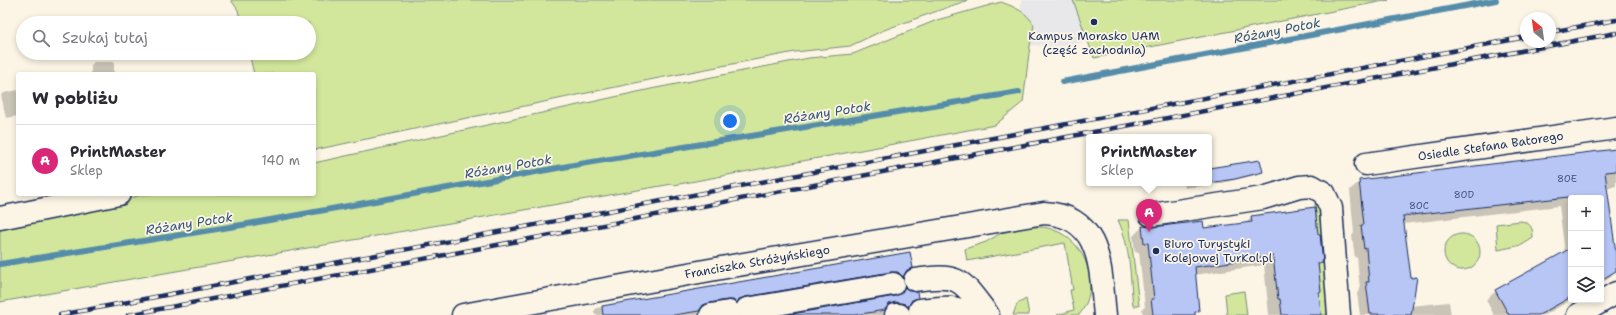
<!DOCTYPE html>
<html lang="pl">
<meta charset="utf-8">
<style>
:root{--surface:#fff;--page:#f7f7f7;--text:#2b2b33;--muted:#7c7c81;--line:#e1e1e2;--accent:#db2777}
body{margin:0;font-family:"Shantell Sans",sans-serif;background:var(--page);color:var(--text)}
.controls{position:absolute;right:12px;bottom:12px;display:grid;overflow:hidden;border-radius:4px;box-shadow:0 2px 6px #0003}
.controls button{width:36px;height:36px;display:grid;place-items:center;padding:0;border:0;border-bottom:1px solid var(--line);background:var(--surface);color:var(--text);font:20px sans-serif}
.compass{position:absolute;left:1520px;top:12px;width:36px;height:36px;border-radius:50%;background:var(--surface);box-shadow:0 2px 6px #0003;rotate:331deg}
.you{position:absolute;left:730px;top:121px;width:14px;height:14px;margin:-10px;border:3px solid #fff;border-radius:50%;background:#1a73e8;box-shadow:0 0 0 6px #1a73e833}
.badge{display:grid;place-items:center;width:26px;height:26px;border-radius:50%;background:var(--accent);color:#fff;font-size:13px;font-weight:700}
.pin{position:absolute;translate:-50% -33px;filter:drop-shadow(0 1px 2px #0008)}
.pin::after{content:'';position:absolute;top:21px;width:14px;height:12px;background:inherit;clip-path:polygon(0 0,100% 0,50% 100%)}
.popup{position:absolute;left:1086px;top:134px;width:126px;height:52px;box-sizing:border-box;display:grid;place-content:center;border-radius:4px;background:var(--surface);filter:drop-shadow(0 1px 3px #0005);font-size:13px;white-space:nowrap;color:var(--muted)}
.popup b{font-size:15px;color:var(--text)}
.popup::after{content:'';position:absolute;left:50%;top:100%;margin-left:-8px;border:8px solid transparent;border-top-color:var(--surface)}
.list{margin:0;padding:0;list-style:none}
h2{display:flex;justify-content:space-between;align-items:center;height:52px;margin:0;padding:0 16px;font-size:17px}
h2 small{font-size:13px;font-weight:400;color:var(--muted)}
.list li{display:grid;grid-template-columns:26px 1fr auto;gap:12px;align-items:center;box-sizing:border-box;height:72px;padding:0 16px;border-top:1px solid var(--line)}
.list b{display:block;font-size:15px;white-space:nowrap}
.list p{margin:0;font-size:13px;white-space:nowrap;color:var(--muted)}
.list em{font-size:13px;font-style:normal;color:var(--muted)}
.icon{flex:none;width:22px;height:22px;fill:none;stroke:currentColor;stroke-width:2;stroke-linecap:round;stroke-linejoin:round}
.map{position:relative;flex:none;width:1616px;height:315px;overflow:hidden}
.search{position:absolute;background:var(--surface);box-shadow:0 2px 6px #0003;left:16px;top:16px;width:300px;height:44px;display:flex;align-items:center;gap:10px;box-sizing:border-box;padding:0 14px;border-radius:22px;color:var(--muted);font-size:15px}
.panel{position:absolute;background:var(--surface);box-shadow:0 2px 6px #0003;left:16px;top:72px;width:300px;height:124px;border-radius:4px}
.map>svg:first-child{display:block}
</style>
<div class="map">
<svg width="1616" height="315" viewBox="0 0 1616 315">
<rect width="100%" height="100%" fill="#fcf5e5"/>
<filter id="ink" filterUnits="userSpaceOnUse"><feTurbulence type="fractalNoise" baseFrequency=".025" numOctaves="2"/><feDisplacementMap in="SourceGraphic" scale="8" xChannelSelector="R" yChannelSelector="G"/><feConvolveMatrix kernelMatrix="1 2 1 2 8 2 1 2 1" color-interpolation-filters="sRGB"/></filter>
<g filter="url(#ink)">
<path fill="#e8e7ea" d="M1021,0h240l-194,46 -46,-1z"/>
<path fill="#d3e79c" stroke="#778b7d" d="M231,0h737l-84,30 -34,16 -55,6 -141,27 -340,71v-76h-60l-5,-21h60v-30h-68l-3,-13z
M1073,0h316l-295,58z
M1001,2c14,5 26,10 33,23 -6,25 -7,51 -11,77l-28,23 -321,60 -2,-1 -672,118v-78l148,-30h166v-31l337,-74 158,-31 44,-4 84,-34z
M1315,203l3,3 1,3 7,70 1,36h-6l-5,-51 7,-1 -3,-29 -8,1 -1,-9h6z
M1118,220h11l10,86h-6c-3,-28 -2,-59 -15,-86z
M1521,221c10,2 12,7 12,17l-11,7 -24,5 -2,-26z
M1026,227c9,0 19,-1 28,3 33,12 48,57 25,85h-22l17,-5 -4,-20h3l-8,-47 -98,18 -2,-12 21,-7 15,-9z
M1444 252a18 18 0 1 1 36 0a18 18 0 1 1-36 0Z
M1244,291l3,24h-20l-2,-21z
M1026,299l3,16h-16l4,-11z"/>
<path fill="#0003" d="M94,62h20v12h-23v-9z
M18,90v26l-12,2 -5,-23 3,-2z
M1616,150v36l-10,2 10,82 -8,9 -7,4v-85h-30v102l-26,15h-51l-8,-15 10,-9 69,-38 -6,-47 -156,18 8,82 38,-4 2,13h-91l-3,-22 3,-3 -3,-33 -2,1 -3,-22 2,-3 -4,-43 10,-9z
M1209,169l53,3 -3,2 -41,10 -33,4 -1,-5h25z
M1252,217l70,46 -5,4 3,48h-51l-5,-50 -70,10 4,36 -4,4h-51l-1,-6 3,-2 -6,-55h-4l-2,-16 9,-9 61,2 42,-5z
M909,253l2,15 -6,4 -5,7 -12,-5 -147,25 -8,6 -9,-3 -19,3 -5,2 -2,8h-103l-1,-4 3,-3z
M917,297l-7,5 -5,7 -9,-4 -10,1 -2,3 -1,6h-91z"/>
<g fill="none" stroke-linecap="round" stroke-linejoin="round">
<path stroke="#558ca9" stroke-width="6" d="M1062,82l434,-82
M0,264l248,-40 326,-59 445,-73"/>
</g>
<path fill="#b8c6f6" stroke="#1b2f5e" d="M1616,149v22l-11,1 11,82v17l-15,9v-82h-30v22l-3,-23 -165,19 8,62 6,-1 -6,38 -41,-1 -4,-32h3l-3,-34 -2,1 -3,-24h3l-5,-45z
M1260,160l3,12 -28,7 -26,4v-15z
M1315,207l3,27h2l3,29h-5l3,29h-2l2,23h-39l-2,-16h-2l-5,-43 -78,11 4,44 -4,1v3h-42l-2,-16h3l-6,-56h-4l-2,-17 11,1 50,-6 1,7 48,-6 -1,-6z
M1571,248v49l-32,18h-30l-14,-25z
M910,252l3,16 -6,2 -4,7 -5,-5h-7l-146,25 -6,2 -2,4 -4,-3h-6l-18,3 -6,2 -4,6 -25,4h-71l-1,-9z
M905,287l5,4 7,1 1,6 -6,2 -4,7 -3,-3 -9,-2 -7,2 -4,6 -30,5h-69l109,-19 6,-3z"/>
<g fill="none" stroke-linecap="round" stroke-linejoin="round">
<defs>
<g id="minor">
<path id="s1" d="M1366,164l250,-36"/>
<path d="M1151,215l112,-17 36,-11 13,-1 12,7 7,15 8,107"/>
<path d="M0,218l119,-24"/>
<path d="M915,280c46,-7 46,0 73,35"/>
<path d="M747,309l146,-25"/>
<path d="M920,310c18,-2 35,-6 51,5"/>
<path id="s2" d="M463,315l269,-49 312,-53c59,3 56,57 61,102"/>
<path d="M711,315l18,-3"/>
<path d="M896,315h3"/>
<path d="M1578,315l38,-22"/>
</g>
</defs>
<use href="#minor" stroke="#1b2f5e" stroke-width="25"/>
<use href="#minor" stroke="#fcf5e5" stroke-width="22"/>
<defs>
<path id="rail" d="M1550,32l66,-12
M60,315l1466,-278
M128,315l1488,-282"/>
</defs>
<use href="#rail" stroke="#1b2f5e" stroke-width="4.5"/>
<use href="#rail" stroke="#fcf5e5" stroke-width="3" stroke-dasharray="9" stroke-linecap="butt"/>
</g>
</g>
<g fill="#1b2f5e" stroke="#fcf5e5" stroke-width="1.5">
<circle cx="1094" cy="22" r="4"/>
<circle cx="1156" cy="251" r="4"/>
</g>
<g text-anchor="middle" stroke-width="3.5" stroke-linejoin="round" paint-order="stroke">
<g font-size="10" fill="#425584">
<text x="1567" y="182">80E</text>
<text x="1464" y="198">80D</text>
<text x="1419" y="209">80C</text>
</g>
<g font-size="12" fill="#1b2f5e" stroke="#fcf5e5">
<text x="1094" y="40">Kampus Morasko UAM<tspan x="1094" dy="14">(część zachodnia)</tspan></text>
<text x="1164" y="248" text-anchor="start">Biuro Turystyki<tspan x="1164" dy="14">Kolejowej TurKol.pl</tspan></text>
</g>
<g font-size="12" fill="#1b2f5e" stroke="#fcf5e5">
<text dy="4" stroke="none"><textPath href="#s1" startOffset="126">Osiedle Stefana Batorego</textPath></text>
<text dy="4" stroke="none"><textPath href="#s2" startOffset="299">Franciszka Stróżyńskiego</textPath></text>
</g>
<g font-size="13" font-style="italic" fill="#33567d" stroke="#fcf5e5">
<text transform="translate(1277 30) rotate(-11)" y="5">Różany Potok</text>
<text transform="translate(827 112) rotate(-9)" y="5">Różany Potok</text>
<text transform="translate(508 166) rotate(-10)" y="5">Różany Potok</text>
<text transform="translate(189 223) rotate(-9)" y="5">Różany Potok</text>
</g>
</g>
</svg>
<div class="controls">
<button>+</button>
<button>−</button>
<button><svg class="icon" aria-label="layers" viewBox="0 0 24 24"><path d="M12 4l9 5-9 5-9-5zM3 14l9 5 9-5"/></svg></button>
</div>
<svg class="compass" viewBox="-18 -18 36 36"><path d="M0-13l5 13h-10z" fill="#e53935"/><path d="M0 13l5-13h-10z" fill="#7c7c81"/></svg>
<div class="you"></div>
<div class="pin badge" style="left:1149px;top:232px">A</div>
<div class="popup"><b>PrintMaster</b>Sklep</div>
<div class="search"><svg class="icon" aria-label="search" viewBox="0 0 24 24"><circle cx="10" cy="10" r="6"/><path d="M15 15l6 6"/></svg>Szukaj tutaj</div>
<section class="panel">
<h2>W pobliżu<small></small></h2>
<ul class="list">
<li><span class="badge">A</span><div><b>PrintMaster</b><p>Sklep</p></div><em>140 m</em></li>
</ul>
</section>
</div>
